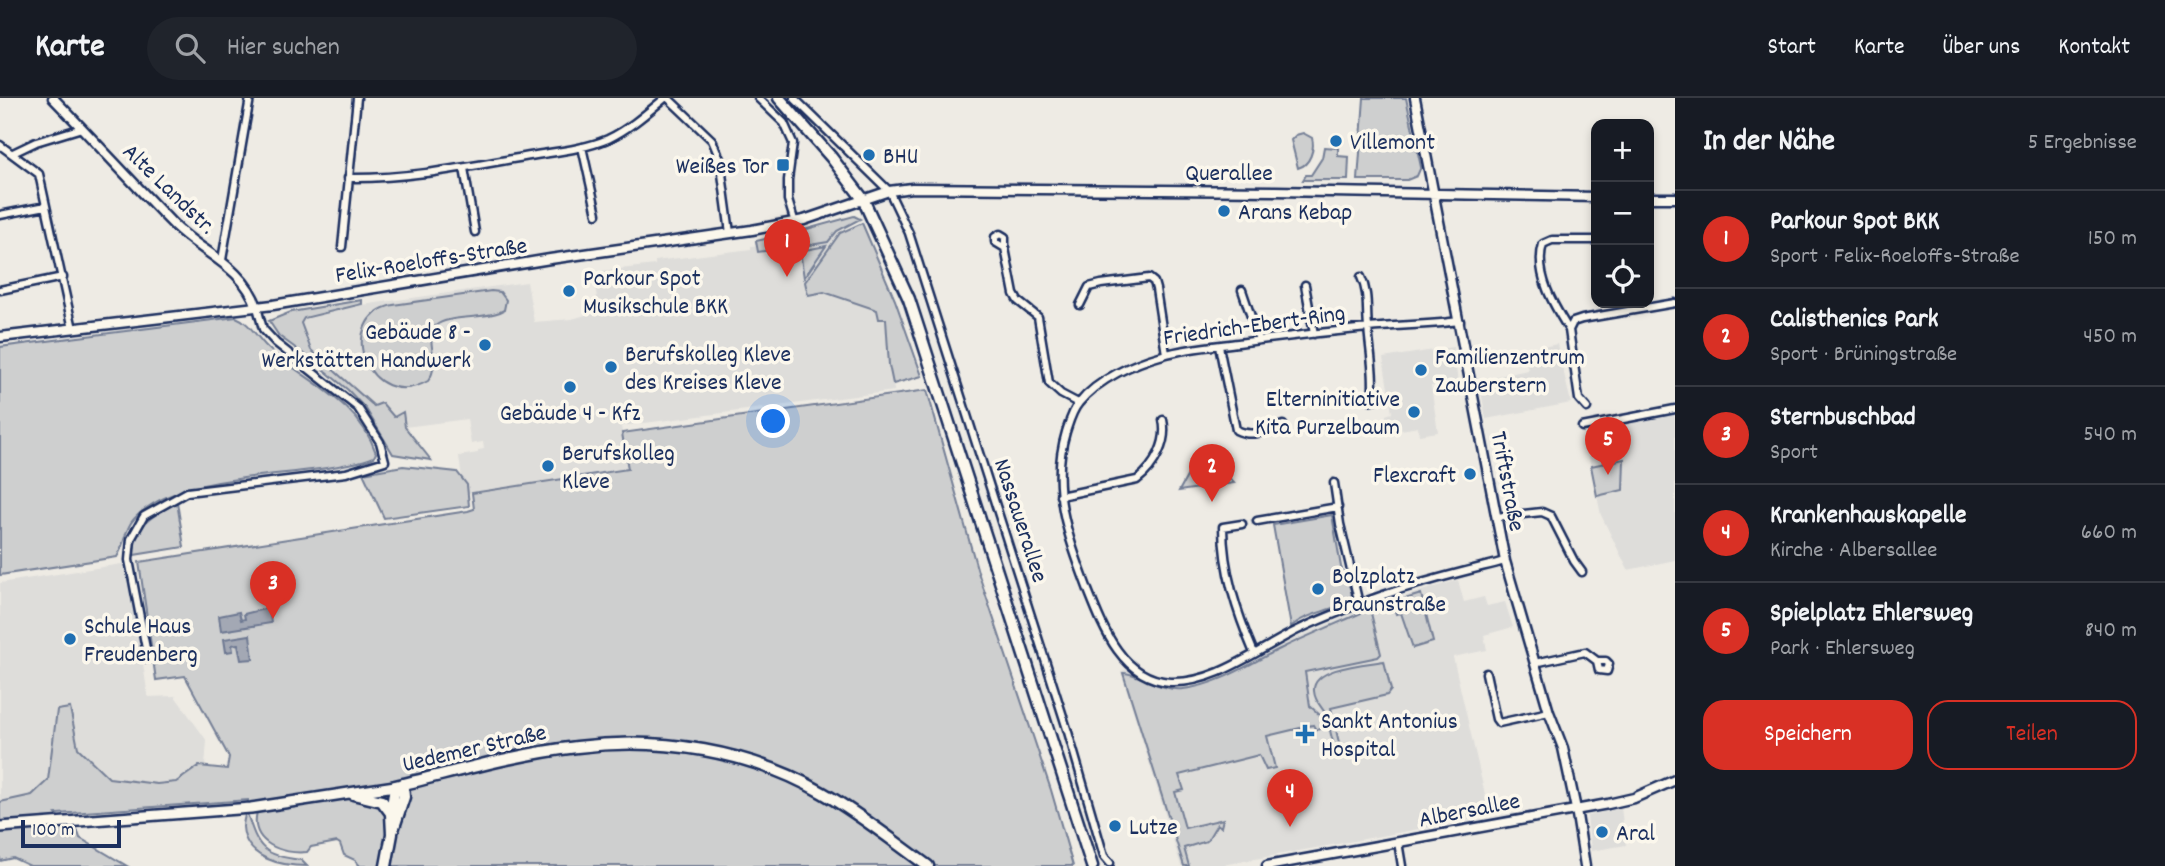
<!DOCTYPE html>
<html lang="de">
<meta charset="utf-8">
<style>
:root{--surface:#171b24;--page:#20242c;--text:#f1f3f6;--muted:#9ea1a6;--line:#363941;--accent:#d93025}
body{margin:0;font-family:Dekko,sans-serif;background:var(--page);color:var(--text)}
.controls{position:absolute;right:21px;top:21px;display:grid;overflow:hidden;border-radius:14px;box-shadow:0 4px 10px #0003}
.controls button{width:63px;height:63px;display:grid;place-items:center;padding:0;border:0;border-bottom:2px solid var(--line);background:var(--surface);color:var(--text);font:35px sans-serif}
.scale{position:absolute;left:21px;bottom:18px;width:100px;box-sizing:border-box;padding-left:7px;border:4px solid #1b2f5e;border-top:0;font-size:19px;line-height:24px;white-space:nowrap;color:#1b2f5e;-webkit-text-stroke:5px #fbf7ec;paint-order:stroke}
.you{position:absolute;left:774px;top:324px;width:24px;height:24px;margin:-18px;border:5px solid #fff;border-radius:50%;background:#1a73e8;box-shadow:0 0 0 10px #1a73e833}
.badge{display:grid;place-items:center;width:46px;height:46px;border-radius:50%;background:var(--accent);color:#fff;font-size:23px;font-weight:700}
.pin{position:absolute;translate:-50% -58px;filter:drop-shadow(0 2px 4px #0008)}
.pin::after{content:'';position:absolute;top:37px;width:24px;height:21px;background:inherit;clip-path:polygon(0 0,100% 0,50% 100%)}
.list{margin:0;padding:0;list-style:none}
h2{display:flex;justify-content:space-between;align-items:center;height:91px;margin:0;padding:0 28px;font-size:30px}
h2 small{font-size:23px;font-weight:400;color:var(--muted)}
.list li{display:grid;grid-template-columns:46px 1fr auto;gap:21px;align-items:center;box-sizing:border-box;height:98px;padding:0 28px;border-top:2px solid var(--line)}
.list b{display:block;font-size:26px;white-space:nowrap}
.list p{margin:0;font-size:23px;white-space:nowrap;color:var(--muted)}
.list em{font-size:23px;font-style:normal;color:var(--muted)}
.actions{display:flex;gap:14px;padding:21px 28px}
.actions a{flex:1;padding:16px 0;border:2px solid var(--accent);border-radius:21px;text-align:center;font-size:24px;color:var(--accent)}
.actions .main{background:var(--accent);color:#fff}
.icon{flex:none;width:38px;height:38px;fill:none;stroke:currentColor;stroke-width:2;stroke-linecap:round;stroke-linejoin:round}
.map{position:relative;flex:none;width:1675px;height:768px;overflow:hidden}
header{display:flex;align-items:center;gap:42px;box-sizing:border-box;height:98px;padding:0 35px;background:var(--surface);border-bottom:2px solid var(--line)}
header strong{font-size:33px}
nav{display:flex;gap:38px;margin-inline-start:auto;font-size:24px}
.search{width:490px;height:63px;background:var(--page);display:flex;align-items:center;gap:18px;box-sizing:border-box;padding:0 24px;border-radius:38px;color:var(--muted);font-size:26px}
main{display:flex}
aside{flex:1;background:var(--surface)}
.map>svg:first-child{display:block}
</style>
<header>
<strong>Karte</strong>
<div class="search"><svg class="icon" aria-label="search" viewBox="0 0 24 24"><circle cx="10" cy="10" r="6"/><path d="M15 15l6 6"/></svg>Hier suchen</div>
<nav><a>Start</a><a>Karte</a><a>Über uns</a><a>Kontakt</a></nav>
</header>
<main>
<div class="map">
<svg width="1675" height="768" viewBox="0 0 1675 768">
<rect width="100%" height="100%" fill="#eeebe4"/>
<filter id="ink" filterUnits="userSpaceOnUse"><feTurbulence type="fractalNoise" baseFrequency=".0143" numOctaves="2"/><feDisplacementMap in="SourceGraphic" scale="14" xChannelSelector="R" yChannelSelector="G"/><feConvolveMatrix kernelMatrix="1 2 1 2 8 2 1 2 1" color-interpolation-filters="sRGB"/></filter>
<g filter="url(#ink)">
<path fill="#deddda" d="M860,131l26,90 8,72 -273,35 7,43 -164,25 -5,-38 19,-3v-3l6,-1 -1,-7 -12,2 -4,-25 -62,8 -12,-9 -10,-15 -9,4 -63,-57 -11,-27 4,-5 58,-13 165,-23 7,40 38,-3 27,-8 -6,-39 62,-7v-4l96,-12v-3z
M1557,246l14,59 -85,16 -7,-39 49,-10 -4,-19z
M1453,249l5,35 -27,4 7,46 -19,3 -1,-8 -17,3 -14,-5 -1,-10 6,-2 -9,-55z
M1675,315v147l-47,10 -27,-55 -16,-77 7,-12z
M128,465l20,134 27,-1 32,45 -2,25h-6l-23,16 -19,2 -48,-6 -31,-30 -8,-40 -13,2 -9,70 -16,15 -32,7v-219z
M1458,482l6,22 20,-5 3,9 18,-4 8,25 -29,8 3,15 -34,7 37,159 -273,50h-36l-60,-195 7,-2 6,5 29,12 32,-1 34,-12 64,-34 75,-32z
M1621,710l5,37 -35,6 -4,-35z"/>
<path fill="#cecfcf" stroke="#747f96" stroke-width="2" d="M1364,0h42l15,69 -4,9 -10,4h-49z
M1303,35l9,5c3,11 -2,27 -14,30l-7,-28 5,-5z
M1324,49l14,1v8l11,1 -1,23h-45l3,-5h5l11,-17z
M854,118l6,3 -23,12 -9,11 -30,5 -2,-15z
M862,125l33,77 27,76 -29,8 -4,-19 -3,-46h-7l-2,-9 -53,-18 -16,3 -3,-13 35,-49z
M792,135l2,14 -36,5 -2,-11z
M826,148l-22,32 -4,-27z
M491,193l9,1 6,8 -2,10 -4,2c-18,7 -46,3 -62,12 -17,10 5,38 -10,57 -60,34 -95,-63 -35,-76z
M362,202v4l-58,14 -3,5 10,27 63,56 8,-3 12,14 9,-5 2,15 26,33 -38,-6 -27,-45 -18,-19 -36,-30 -33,-24 -10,-15 22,-9z
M236,219c14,5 22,23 34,33 38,32 89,52 106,103l-2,4c-10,5 -21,6 -31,8 -59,13 -168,8 -209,54 -10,10 -9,26 -17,38l-117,18v-228z
M927,292l51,182 73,218 22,76h-713l-5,-6 -11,-5 -4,-11 -3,-2 -26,5 -4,5c-24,3 -58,-9 -50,-40l-10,1c11,36 16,42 54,47l6,6c-25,0 -62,-7 -64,-39 0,-9 5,-19 5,-27l-192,14 4,5 -60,4v-21l32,-7 16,-15 9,-70 13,-2 8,40 31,30 48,6 19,-2 23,-16 28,3 2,-12 -44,-81 -29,4 -17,-118 329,-51 6,-2 -2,-16 156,-24 -6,-36z
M1212,361l22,24 -55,8 16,-29z
M1624,361l-1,31 -26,6 -6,-30z
M403,368l54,6 10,13 2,21 -85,12 -21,-45z
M177,404l7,45 -50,8c0,-31 19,-40 43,-53z
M1332,417l9,52 11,25 -1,5c-12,14 -45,15 -60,30l-18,-102z
M1421,496l12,48 -20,6 -12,-35 -5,1 -4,-11z
M1370,511l11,45 -3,3 -73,15 5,34 11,10 3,12 -8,2 -3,-5 -46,11 8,32 -9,2 -7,-15 -80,20 5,15 -9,2 10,36 38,-9 -2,8 -4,-3 -10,17 -23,7 5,18h-5l-61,-193c12,-2 38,19 60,16 36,-4 67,-26 99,-41 29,-14 59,-26 88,-39z
M1384,563l7,29 -4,5 -56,13 9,39h-5c-5,-10 -5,-22 -9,-32 -4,-9 -11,-12 -12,-24 -2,-24 53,-27 70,-30z
M76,728l4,12 47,28h-97l-17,-8 -13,3v-30z"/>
<path fill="#a3a8b4" stroke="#6d7892" stroke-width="2" d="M264,511h5l2,14 -50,8 -2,-15 20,-4 2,8 4,-1 -1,-5z
M250,537l3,24 -12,1 -3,-16 -6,1 1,6 -7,1 -2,-13z"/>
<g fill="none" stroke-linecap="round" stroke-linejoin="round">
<path stroke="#c4c5c9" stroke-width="6" stroke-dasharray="6 3" stroke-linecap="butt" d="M1242,426l15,-3"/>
<defs>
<path id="minor" d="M668,0l44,42 8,19 10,74
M758,0l26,25 9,20 -5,37v20l7,23
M794,0l95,93 20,42 159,499 36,124 6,7
M0,47l39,29 34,155
M582,49l15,67
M13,55l23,-11 46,-14
M464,70l11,64
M348,80c59,1 118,-11 176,-21 28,-5 58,-7 84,-18 21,-10 39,-26 57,-41
M0,117l46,-9
M1000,136l5,3v11l-10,-6v-5z
M1596,142h-44l-9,4c-9,30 11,62 26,86l4,-8 9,-3 93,-16
M342,149l15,-149
M1005,150l9,46 4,7 20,16 11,66 12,11 17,9
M222,162l28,-162
M1361,179c8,17 5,32 7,50 2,26 7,48 4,74
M1305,187l9,49
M0,192l63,-13
M1242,192l17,50
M1080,207l9,-18 12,-3 48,-6 5,4 2,7 10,65
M1460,223c-31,4 -62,4 -92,7 -44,4 -87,9 -130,15 -24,3 -51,5 -75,12 -29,8 -65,24 -84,48 -7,8 -10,20 -13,29 -17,56 3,107 22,158 15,38 34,89 82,92 43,2 83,-29 120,-48 20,-11 43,-19 64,-28 49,-20 101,-32 151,-45
M1569,232l10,69 8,9
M1219,248l17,84c16,8 31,1 47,-5
M1582,329l93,-18
M1334,385l6,41 19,80
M1060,398l77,-16c18,-14 31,-38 26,-60
M1496,419l46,-5 9,4 23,45 8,11
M1257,423l81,-14
M1242,426l-19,3c0,44 14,86 31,126
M148,561l-19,-99 2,-21 13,-23 43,-24 159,-19 39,-12 -5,-19 -22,-34 -82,-65 -13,-14 -6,-22
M1535,565l50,-11 12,9 2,9 8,1 2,-7 -3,-3h-9
M1486,575l10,46 3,4 50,-11
M1398,744l4,24"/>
<path id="tertiary" d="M53,0c40,41 78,83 118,124 29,31 71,42 86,85
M1415,0l90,463 44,151 14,36 13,61 9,57
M1649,100h26
M0,239l273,-32 277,-46 202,-29 52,-10 85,-29 23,-3 364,3 320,6
M1267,768l341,-62 26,-6 41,-18"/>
<path id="secondary" d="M0,729l251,-19 144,-22"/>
<path id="primary" d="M779,0l52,59 32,42 46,100 183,567
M353,696l29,7 9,12
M393,732l11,-33 -1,-13
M386,768l6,-32 -1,-20 4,-28c60,-14 121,-32 182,-39 83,-11 174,4 246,46 37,21 70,48 105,73"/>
</defs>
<use href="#minor" stroke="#1b2f5e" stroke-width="11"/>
<use href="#tertiary" stroke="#1b2f5e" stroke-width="13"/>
<use href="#secondary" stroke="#1b2f5e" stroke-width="14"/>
<use href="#primary" stroke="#1b2f5e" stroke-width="15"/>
<use href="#minor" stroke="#fbf7ec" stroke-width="6"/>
<use href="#tertiary" stroke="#fbf7ec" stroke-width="8"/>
<use href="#secondary" stroke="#fbf7ec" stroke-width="9"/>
<use href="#primary" stroke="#fbf7ec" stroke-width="10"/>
</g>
</g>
<g fill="#1f6fb2" stroke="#fbf7ec" stroke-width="2.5">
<circle cx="1336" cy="43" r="7"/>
<circle cx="869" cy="57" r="7"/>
<rect x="776" y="60" width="14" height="14" rx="3.5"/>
<circle cx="1224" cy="113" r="7"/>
<circle cx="569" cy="193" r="7"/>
<circle cx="485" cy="247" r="7"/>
<circle cx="611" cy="269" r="7"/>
<circle cx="1421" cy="272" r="7"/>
<circle cx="570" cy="289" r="7"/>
<circle cx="1414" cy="314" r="7"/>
<circle cx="548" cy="368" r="7"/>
<circle cx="1470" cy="376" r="7"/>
<circle cx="1318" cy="491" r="7"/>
<circle cx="70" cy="541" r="7"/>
<path d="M1301.5 625.5h7v7h7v7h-7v7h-7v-7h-7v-7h7z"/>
<circle cx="1115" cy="728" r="7"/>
<circle cx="1602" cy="734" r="7"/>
</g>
<g text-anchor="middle" stroke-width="7" stroke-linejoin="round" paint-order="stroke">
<g font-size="24" fill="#1b2f5e" stroke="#fbf7ec" text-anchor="start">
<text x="1350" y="51">Villemont</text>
<text x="883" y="65">BHU</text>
<text x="769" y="75" text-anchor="end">Weißes Tor</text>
<text x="1238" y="121">Arans Kebap</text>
<text x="583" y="187">Parkour Spot<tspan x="583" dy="28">Musikschule BKK</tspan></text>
<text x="471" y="241" text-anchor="end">Gebäude 8 -<tspan x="471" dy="28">Werkstätten Handwerk</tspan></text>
<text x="625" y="263">Berufskolleg Kleve<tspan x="625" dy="28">des Kreises Kleve</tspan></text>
<text x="1435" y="266">Familienzentrum<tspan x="1435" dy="28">Zauberstern</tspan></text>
<text x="1400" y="308" text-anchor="end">Elterninitiative<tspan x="1400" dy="28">Kita Purzelbaum</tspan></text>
<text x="570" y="322" text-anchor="middle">Gebäude 4 - Kfz</text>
<text x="562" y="362">Berufskolleg<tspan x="562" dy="28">Kleve</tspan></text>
<text x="1456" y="384" text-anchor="end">Flexcraft</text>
<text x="1332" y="485">Bolzplatz<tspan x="1332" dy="28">Braunstraße</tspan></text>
<text x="84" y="535">Schule Haus<tspan x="84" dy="28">Freudenberg</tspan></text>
<text x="1321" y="630">Sankt Antonius<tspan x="1321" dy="28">Hospital</tspan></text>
<text x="1129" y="736">Lutze</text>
<text x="1616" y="742">Aral</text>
</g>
<g font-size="24" fill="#1b2f5e" stroke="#fbf7ec">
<text x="1229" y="82">Querallee</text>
<text transform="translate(170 90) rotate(44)" y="8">Alte Landstr.</text>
<text transform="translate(431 161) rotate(-9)" y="8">Felix-Roeloffs-Straße</text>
<text transform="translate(1254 226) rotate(-8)" y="8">Friedrich-Ebert-Ring</text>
<text transform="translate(1509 383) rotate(79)" y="8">Triftstraße</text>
<text transform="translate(1022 422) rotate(72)" y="8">Nassauerallee</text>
<text transform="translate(474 649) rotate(-13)" y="8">Uedemer Straße</text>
<text transform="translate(1469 711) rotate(-11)" y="8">Albersallee</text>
</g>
</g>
</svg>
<div class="controls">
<button>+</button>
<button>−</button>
<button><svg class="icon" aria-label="locate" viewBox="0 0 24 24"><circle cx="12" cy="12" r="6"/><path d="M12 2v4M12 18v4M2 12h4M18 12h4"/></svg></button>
</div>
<div class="scale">100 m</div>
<div class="you"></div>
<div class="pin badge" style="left:787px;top:179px">1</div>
<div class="pin badge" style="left:1212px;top:404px">2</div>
<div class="pin badge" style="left:273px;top:521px">3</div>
<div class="pin badge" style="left:1290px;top:729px">4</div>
<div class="pin badge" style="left:1608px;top:377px">5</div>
</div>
<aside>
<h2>In der Nähe<small>5 Ergebnisse</small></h2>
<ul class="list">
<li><span class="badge">1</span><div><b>Parkour Spot BKK</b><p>Sport · Felix-Roeloffs-Straße</p></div><em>150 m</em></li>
<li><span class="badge">2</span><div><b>Calisthenics Park</b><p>Sport · Brüningstraße</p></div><em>450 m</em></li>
<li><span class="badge">3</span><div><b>Sternbuschbad</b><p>Sport</p></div><em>540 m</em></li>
<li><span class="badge">4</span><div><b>Krankenhauskapelle</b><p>Kirche · Albersallee</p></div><em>660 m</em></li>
<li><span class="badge">5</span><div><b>Spielplatz Ehlersweg</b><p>Park · Ehlersweg</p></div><em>840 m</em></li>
</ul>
<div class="actions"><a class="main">Speichern</a><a>Teilen</a></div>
</aside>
</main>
